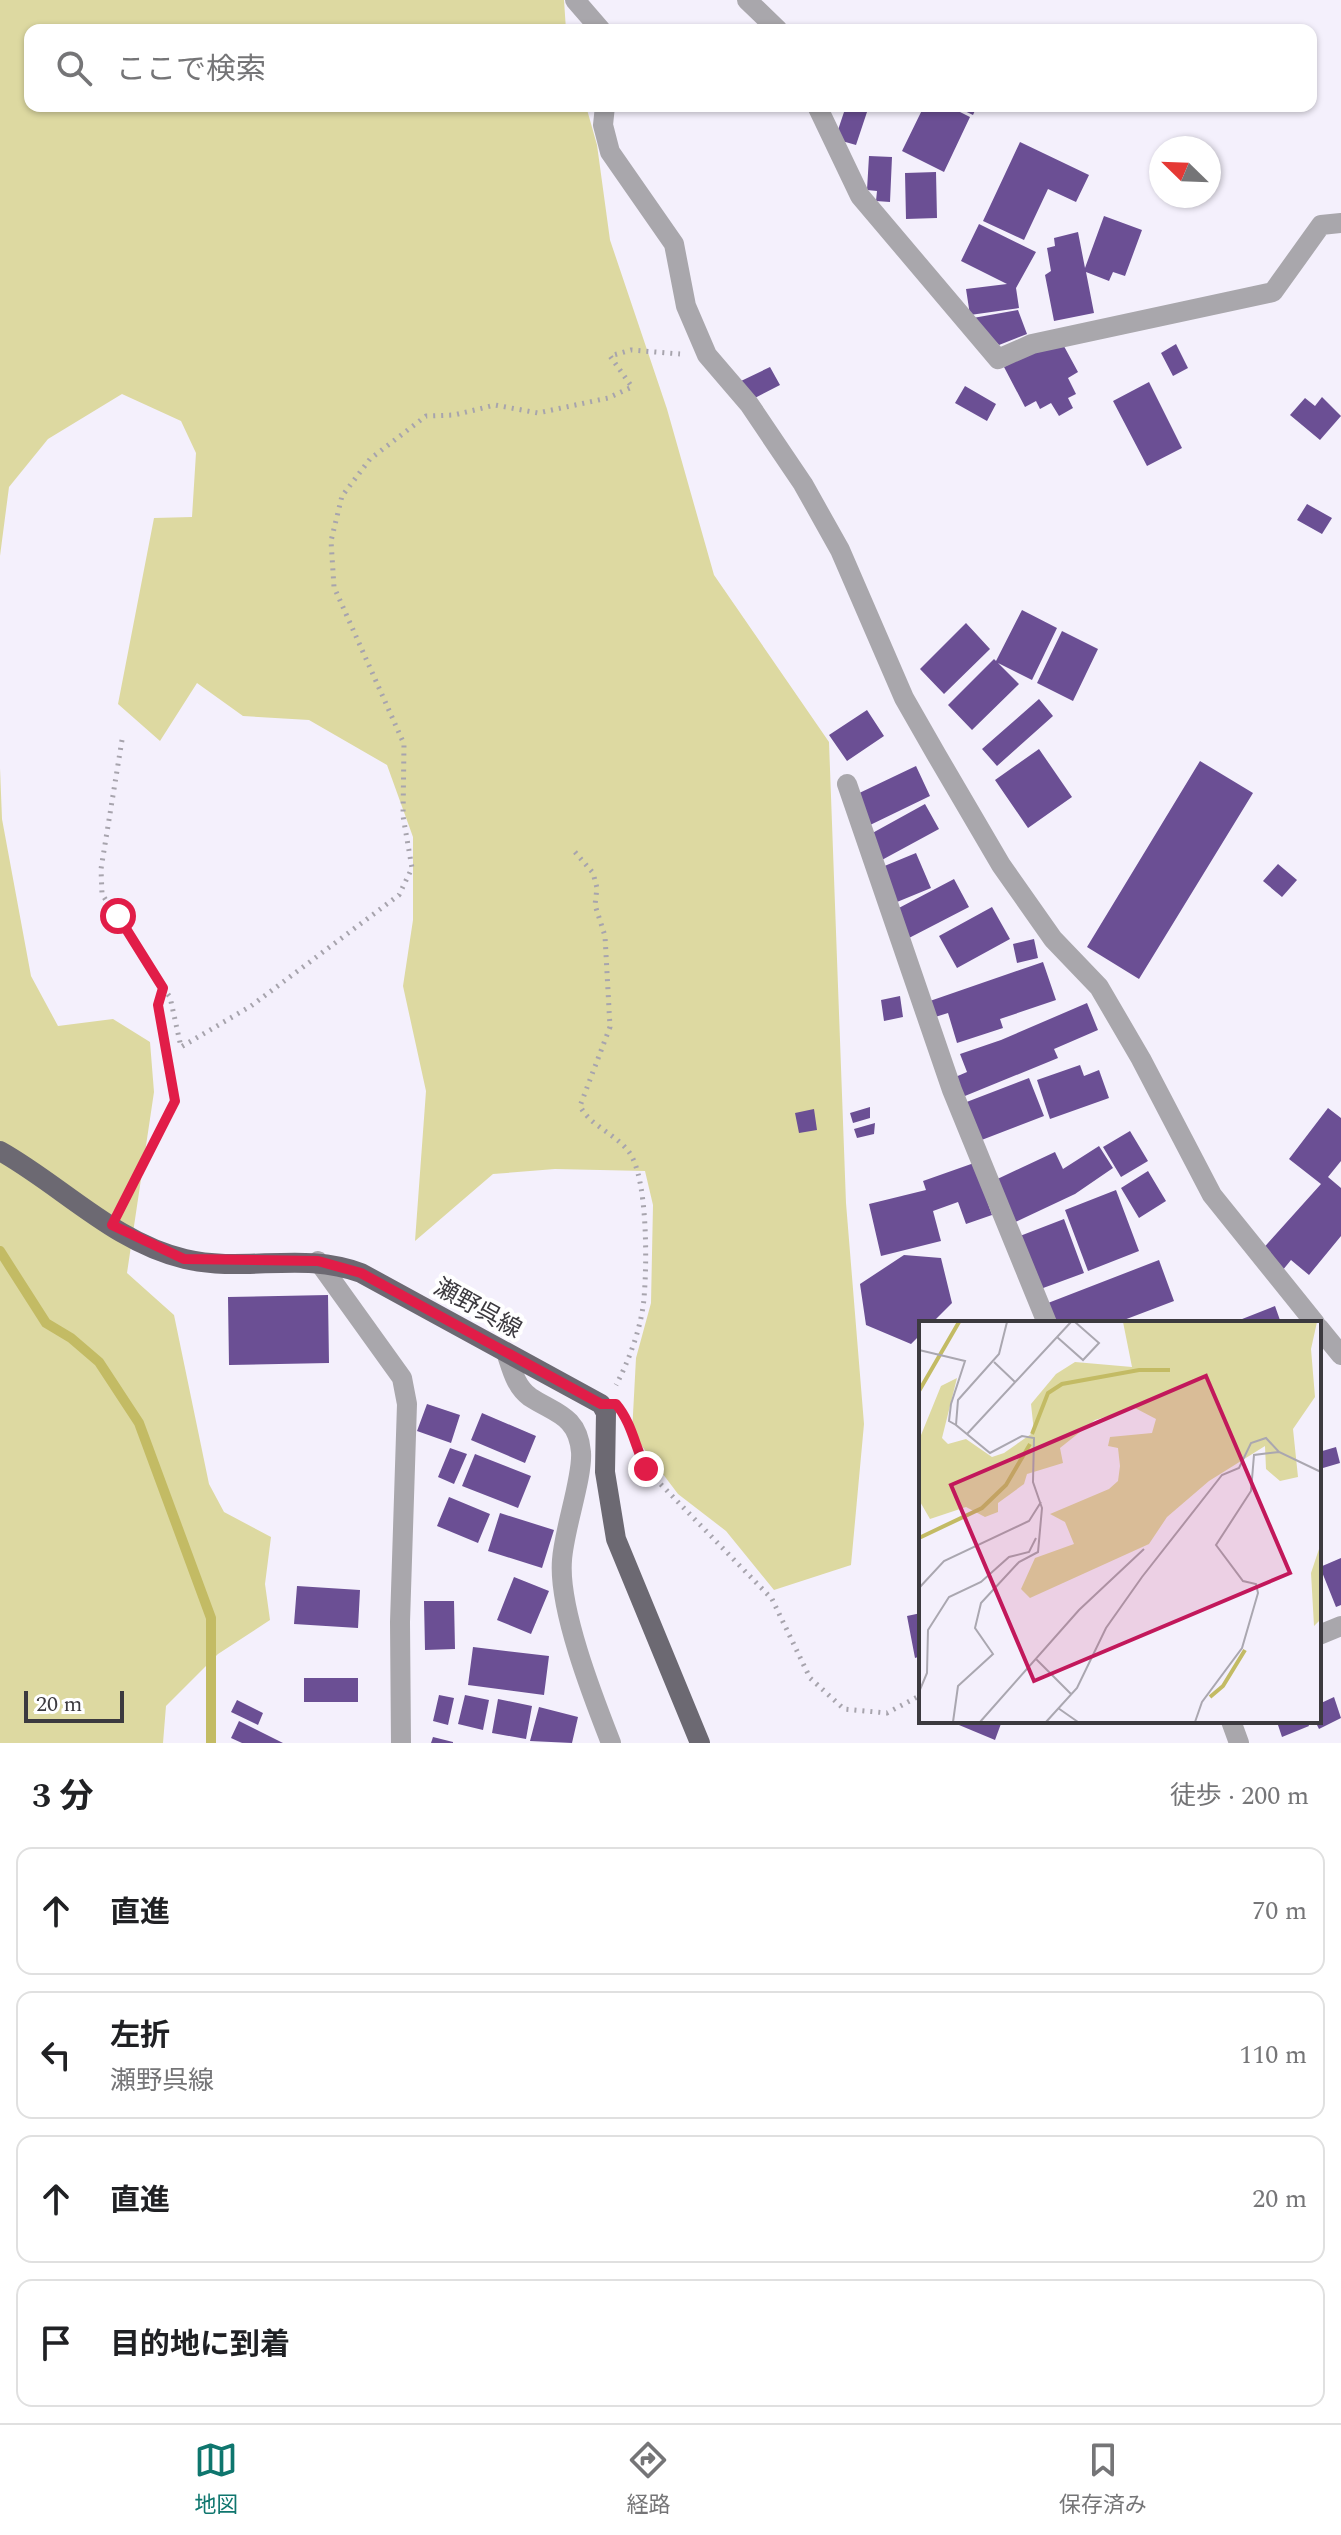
<!DOCTYPE html>
<html lang="ja">
<meta charset="utf-8">
<style>
:root{--surface:#fff;--page:#f2f2f2;--text:#202124;--muted:#757577;--line:#e0e0e0;--accent:#0f766e}
body{margin:0;font-family:Spectral,"Noto Sans JP",serif;background:var(--page);color:var(--text)}
.compass{position:absolute;left:1149px;top:136px;width:72px;height:72px;border-radius:50%;background:var(--surface);box-shadow:0 2px 6px #0004;rotate:293deg}
.scale{position:absolute;left:24px;bottom:20px;width:100px;box-sizing:border-box;padding-left:8px;border:4px solid #3c3a3f;border-top:0;font-size:22px;line-height:28px;white-space:nowrap;color:#3c3a3f;-webkit-text-stroke:6px #fff;paint-order:stroke}
.stop{position:absolute;width:24px;height:24px;margin:-18px;border:6px solid #e11d48;border-radius:50%;background:#fff}
.stop.end{background:#e11d48;border-color:#fff;box-shadow:0 2px 8px #0008}
.list{margin:0;padding:0;list-style:none}
h2{display:flex;justify-content:space-between;align-items:center;height:104px;margin:0;padding:0 32px;font-size:34px}
h2 small{font-size:26px;font-weight:400;color:var(--muted)}
.list li{display:grid;grid-template-columns:52px 1fr auto;gap:24px;align-items:center;box-sizing:border-box;height:128px;margin:0 16px 16px;padding:0 16px;border:2px solid var(--line);border-radius:16px}
.list b{display:block;font-size:30px;white-space:nowrap}
.list p{margin:0;font-size:26px;white-space:nowrap;color:var(--muted)}
.list em{font-size:26px;font-style:normal;color:var(--muted)}
.icon{flex:none;width:44px;height:44px;fill:none;stroke:currentColor;stroke-width:2;stroke-linecap:round;stroke-linejoin:round}
.map{position:relative;flex:none;width:1341px;height:1743px;overflow:hidden}
.search{position:absolute;background:var(--surface);box-shadow:0 2px 6px #0004;left:24px;right:24px;top:24px;height:88px;display:flex;align-items:center;gap:20px;box-sizing:border-box;padding:0 28px;border-radius:16px;color:var(--muted);font-size:30px}
.sheet{height:680px;background:var(--surface)}
nav{display:flex;justify-content:space-around;align-items:center;box-sizing:border-box;height:112px;border-top:2px solid var(--line);background:var(--surface);font-size:22px;color:var(--muted)}
nav a{display:grid;justify-items:center;gap:4px}
nav .on{color:var(--accent)}
.map>svg:first-child{display:block}
</style>
<div class="map">
<svg width="1341" height="1743" viewBox="0 0 1341 1743">
<rect width="100%" height="100%" fill="#f4f0fc"/>
<path fill="#ddd9a1" d="M0,0h564l2,30h-536v76h556l11,39 13,95 57,169 47,166 115,167 17,461 18,221 -13,141 -77,25 -48,-59 -48,-37 -46,-61 4,-75 15,-55 2,-98 -8,-34 -90,-2 -62,5 -78,67 11,-150 -23,-105 10,-66v-83l-26,-72 -78,-45 -66,-4 -46,-33 -37,58 -42,-37 36,-186 38,-1 4,-64 -15,-32 -59,-27 -74,45 -39,48 -9,69z
M0,768l2,51 29,157 27,50 55,-7 37,23 4,50 -27,181 47,42 35,169 15,28 47,25 -6,47 5,36 -52,34 -52,52 -3,37h-163z"/>
<g fill="none" stroke-linecap="round" stroke-linejoin="round">
<path stroke="#c3bb64" stroke-width="10" d="M0,1251l46,72 25,15 28,24 40,61 72,195v125"/>
</g>
<path fill="#6b4f94" d="M846,106h23l-13,39 -21,-6z
M924,106h24l22,11 -26,55 -42,-21z
M954,106h23l-4,9z
M1020,142l69,33 -13,27 -28,-13 -24,51 -41,-19z
M869,156l23,1 -2,45 -14,-1 1,-10 -10,-1z
M936,172l1,46 -31,1 -1,-46z
M1104,216l38,14 -17,46 -12,-4 -4,9 -23,-9 8,41 -40,8 -9,-46 6,-4 -4,-23 8,-2 -1,-8 24,-6 7,36z
M979,224l57,28 -20,36 3,20 -49,7 -4,-26 41,-5 -46,-23z
M1018,310l9,24 -28,11 -26,-27z
M1059,337l19,35 -10,6 8,16 -8,4 5,10 -14,8 -8,-13 -11,6 -4,-8 -11,6 -21,-40z
M1176,344l12,24 -15,8 -12,-23z
M770,367l10,18 -29,15 -10,-19z
M1149,382l33,66 -35,18 -34,-65z
M965,386l31,18 -9,17 -32,-18z
M1322,397l19,19 -21,24 -30,-25 15,-17 10,8z
M1307,504l25,14 -10,16 -25,-14z
M1022,610l35,18 -25,52 -34,-17 21,21 -47,46 -24,-25 46,-46 2,2z
M966,623l24,26 -46,45 -24,-25z
M1062,631l36,18 -25,52 -36,-18z
M1039,699l14,17 -56,50 -15,-17z
M867,710l17,26 -37,25 -18,-26z
M1039,749l33,48 -44,31 -33,-48z
M1200,761l53,32 -114,186 -52,-32z
M916,766l14,30 -62,30 -15,-30z
M925,804l14,25 -59,32 -13,-25z
M916,853l15,35 -34,14 -15,-35z
M1278,864l19,16 -15,17 -19,-16z
M954,879l15,28 -60,31 -14,-28z
M992,907l18,32 -53,29 -18,-32z
M1034,939l4,19 -21,5 -4,-19z
M1043,962l13,38 -56,19 3,9 -46,15 -9,-30 -16,5 -5,-16z
M900,996l3,21 -19,4 -3,-21z
M1087,1003l11,27 -44,19 4,9 -98,40 -7,-20 14,-6 -7,-18 41,-14z
M1080,1065l4,11 15,-6 10,28 -59,21 -13,-39z
M1029,1078l15,38 -65,25 -15,-38z
M870,1107v11l-17,5 -3,-10z
M1328,1108l13,10v43l-13,16 13,11v48l-32,39 -18,-15 -9,11 -22,-19 61,-68 -32,-25z
M814,1109l3,21 -18,3 -4,-20z
M875,1123l-1,11 -17,4 -3,-9z
M1130,1131l18,30 -27,16 -18,-30z
M1099,1146l14,22 -38,26 -64,30 -20,-42 64,-30 8,17z
M974,1163l18,52 -26,9 -8,-22 -25,9 8,30 -60,15 -12,-52 57,-14 -3,-9z
M1148,1171l18,30 -27,17 -18,-30z
M1116,1190l23,61 -51,20 -23,-61z
M1064,1219l20,54 -49,18 -20,-53z
M904,1255l37,3 11,45 -20,20h-11v11l-10,10 -45,-19 -6,-41z
M1159,1260l15,41 -58,22h-60l-8,-20z
M328,1295l1,68 -100,2 -1,-68z
M1275,1306l6,17h-49z
M427,1404l33,11 -9,28 -34,-12z
M482,1413l54,23 -11,27 -54,-23z
M1336,1447l4,16 -17,5 -4,-16z
M450,1448l17,6 -13,30 -16,-7z
M475,1454l56,22 -13,32 -56,-22z
M449,1497l41,17 -12,29 -41,-17z
M500,1513l54,17 -12,38 -54,-17z
M1341,1558v47l-5,2 -16,-40z
M514,1577l35,14 -18,43 -34,-14z
M297,1586l63,4 -2,38 -64,-4z
M424,1601h30l1,48 -30,1z
M921,1613v43l-6,2 -8,-42z
M473,1647l76,9 -5,39 -76,-10z
M304,1678h54v24h-54z
M439,1695l15,3 -6,27 -15,-4z
M465,1695l24,5 -6,30 -25,-6z
M1334,1697l7,21 -22,11 -4,-8h4v-17z
M498,1699l34,7 -6,33 -34,-6z
M237,1700l26,13 -5,12 -27,-13z
M539,1707l39,10 -6,26 -42,-2z
M239,1721l44,22h-41l-11,-5z
M960,1721h42l-7,19 -36,-15z
M1307,1721l2,5 -27,11 -5,-15z
M433,1737l20,5v1h-22z"/>
<g fill="none" stroke-linecap="round" stroke-linejoin="round">
<path stroke="#a7a4ad" stroke-width="5" stroke-dasharray="2 6" stroke-linecap="butt" d="M122,740l-21,129 1,25 61,94 -5,17 17,96 -51,102
M575,852l18,21 4,15 -2,17 10,31 5,91 -30,79c11,21 35,27 49,46 19,26 18,113 15,146 -2,27 -15,63 -28,87
M163,988l7,9 11,50 70,-41 148,-111 13,-27 -9,-52 1,-72 -70,-157 -3,-46 11,-45 28,-37 56,-43 28,-1 41,-10 43,8 70,-15 24,-11 -22,-31 21,-6 49,4
M634,1445l12,24 126,130 38,79 34,31 43,4 34,-18"/>
<path stroke="#a9a7ac" stroke-width="20" d="M575,0l26,30
M747,0l31,30
M605,106l-2,19 7,27 64,92 12,62 21,49 42,49 54,80 37,66 64,148 32,56 65,111 52,74 46,48 42,72 71,136 103,128
M817,106l43,90 138,163 34,-15 241,-52 48,-67 20,-2
M847,784l105,306 95,233
M318,1261l84,117 5,26 -7,218 1,121
M1319,1328l22,27
M507,1355c5,15 9,32 23,42 24,16 48,18 51,55 2,25 -17,77 -19,108 -4,48 31,137 49,183
M1319,1635l22,-9
M1231,1721l8,22"/>
<path stroke="#6c6972" stroke-width="20" d="M0,1151c61,34 115,92 185,108 59,14 119,-8 176,14l240,131 5,9 -1,59 11,67 84,204"/>
</g>
<g fill="none" stroke-linecap="round" stroke-linejoin="round">
<path stroke="#e11d48" stroke-width="10" d="M118,916l45,72 -5,17 17,96 -63,124 72,34 134,2 43,12 240,131h15c16,19 19,43 30,65"/>
</g>
<g text-anchor="middle" stroke-width="8" stroke-linejoin="round" paint-order="stroke">
<g font-size="24" fill="#3c3a3f" stroke="#fff">
<text transform="translate(478 1308) rotate(29)" y="8">瀬野呉線</text>
</g>
</g>
<g transform="translate(919 1321)">
<rect width="402" height="402" fill="#f4f0fc"/>
<path d="M204,1h194l-6,27 4,48 -22,32 5,48 -18,4 -14,-12 -1,-23 -56,35 -42,36 -18,27 -119,54 -9,-9 14,-31 39,-14 -9,-22 -15,-8 59,-25 9,-8 2,-15 -2,-18 -10,-2 2,-9 42,-4 4,-14 -21,-11 -40,12 -35,28 3,15 -36,11 -3,10 -26,19v9l-13,5 -19,-10 -36,12 -11,-19v-60l22,-54 16,-8 -15,60 6,6 18,-5 26,18 12,-4 30,-21 -3,-28 25,-30 19,-12 57,5zM402,222v76l-7,7 -3,-53z" fill="#ddd9a1"/>
<path fill="none" stroke="#c3bb64" stroke-width="4" d="M0,70l40,-69M113,113l16,-41 14,-9 77,-14h31M0,217l63,-30 24,-23 24,-41M291,376l13,-11 22,-36"/>
<path fill="none" stroke="#aaa7b0" stroke-width="2" d="M138,16l26,23 16,-17 -24,-21M0,29l46,11 -14,43 -2,17 7,4M75,41l21,20M48,113l104,-112M0,267l25,-27 85,-40 12,-19M117,338l35,35M0,371l8,-19 1,-43 21,-33 32,-15 28,-25 20,-5 7,-14M139,387l20,14M34,401l5,-36 35,-32 -18,-26 6,-25 38,-41 19,-10 4,-44 -9,-26 1,-44 -12,-2 -32,17 -34,-28 2,-25 41,-46 8,-32M61,401l99,-112 65,-61M127,401l31,-34 29,-60 36,-51 80,-102 17,-7 12,-25 15,-5 13,14 42,20M276,401l7,-20 40,-54 16,-55 -2,-9 -13,-3 -27,-36 35,-54 3,-36 25,-3"/>
<path fill="#c2185b" fill-opacity="0.15" stroke="#c2185b" stroke-width="4" d="M287,55l84,197 -256,108 -83,-196z"/>
<rect width="402" height="402" fill="none" stroke="#3c3a3f" stroke-width="4"/>
</g>
</svg>
<svg class="compass" viewBox="-18 -18 36 36"><path d="M0-13l5 13h-10z" fill="#e53935"/><path d="M0 13l5-13h-10z" fill="#757577"/></svg>
<div class="scale">20 m</div>
<div class="stop" style="left:118px;top:916px"></div>
<div class="stop end" style="left:646px;top:1469px"></div>
<div class="search"><svg class="icon" aria-label="search" viewBox="0 0 24 24"><circle cx="10" cy="10" r="6"/><path d="M15 15l6 6"/></svg>ここで検索</div>
</div>
<section class="sheet">
<h2>3 分<small>徒歩 · 200 m</small></h2>
<ul class="list">
<li><svg class="icon" aria-label="ahead" viewBox="0 0 24 24"><path d="M12 20V5M6 11l6-6 6 6"/></svg><div><b>直進</b></div><em>70 m</em></li>
<li><svg class="icon" aria-label="left" viewBox="0 0 24 24"><path d="M17 20v-9H6M10 6l-5 5 5 5"/></svg><div><b>左折</b><p>瀬野呉線</p></div><em>110 m</em></li>
<li><svg class="icon" aria-label="ahead" viewBox="0 0 24 24"><path d="M12 20V5M6 11l6-6 6 6"/></svg><div><b>直進</b></div><em>20 m</em></li>
<li><svg class="icon" aria-label="arrive" viewBox="0 0 24 24"><path d="M6 21V4h12l-3 4 3 4H6"/></svg><div><b>目的地に到着</b></div></li>
</ul>
</section>
<nav>
<a class="on"><svg class="icon" aria-label="map" viewBox="0 0 24 24"><path d="M3 6l6-2 6 2 6-2v14l-6 2-6-2-6 2zM9 4v14M15 6v14"/></svg>地図</a>
<a><svg class="icon" aria-label="directions" viewBox="0 0 24 24"><path d="M12 3l9 9-9 9-9-9zM9 14v-3h6M13 9l2 2-2 2"/></svg>経路</a>
<a><svg class="icon" aria-label="saved" viewBox="0 0 24 24"><path d="M7 4h10v16l-5-4-5 4z"/></svg>保存済み</a>
</nav>
